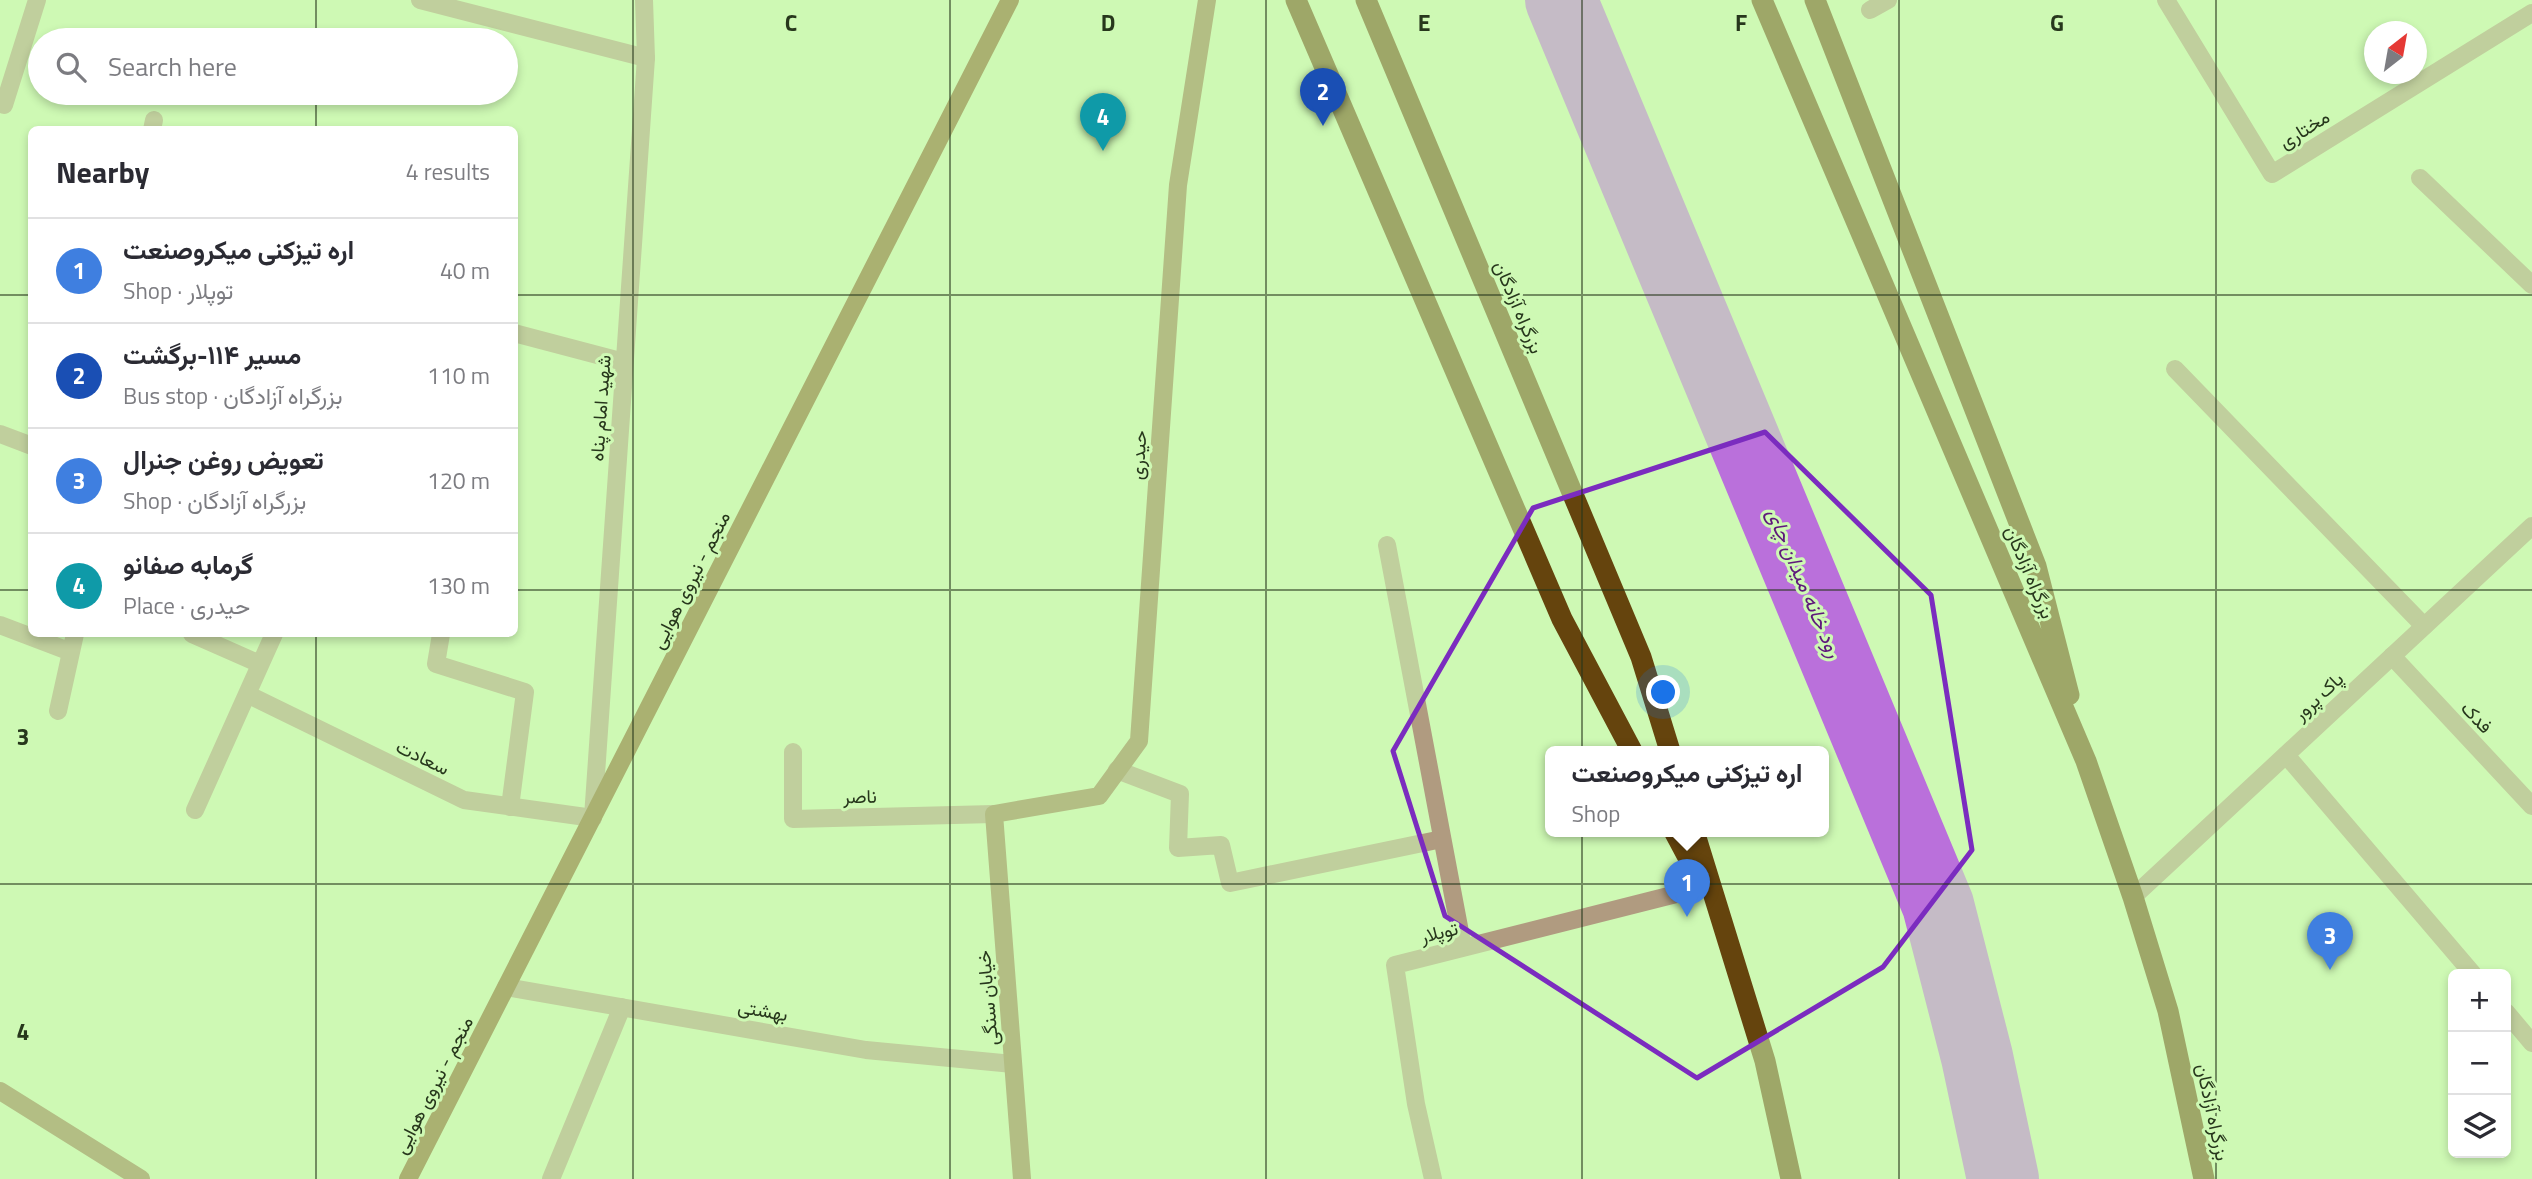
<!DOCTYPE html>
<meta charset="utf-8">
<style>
:root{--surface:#fff;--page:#f7f7f7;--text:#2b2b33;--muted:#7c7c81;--line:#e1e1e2;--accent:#db2777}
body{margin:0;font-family:"Titillium Web",Vazirmatn,sans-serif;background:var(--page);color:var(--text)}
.controls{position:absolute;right:21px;bottom:21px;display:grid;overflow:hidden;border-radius:10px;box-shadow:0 4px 10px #0003}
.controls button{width:63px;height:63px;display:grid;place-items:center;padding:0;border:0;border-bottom:2px solid var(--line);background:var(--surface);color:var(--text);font:35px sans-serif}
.compass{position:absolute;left:2364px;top:21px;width:63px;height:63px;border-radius:50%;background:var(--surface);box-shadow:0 4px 10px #0003;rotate:31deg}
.you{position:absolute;left:1664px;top:693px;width:24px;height:24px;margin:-18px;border:5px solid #fff;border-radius:50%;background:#1a73e8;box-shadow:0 0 0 10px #1a73e833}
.badge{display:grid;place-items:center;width:46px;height:46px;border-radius:50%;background:var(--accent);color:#fff;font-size:23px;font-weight:700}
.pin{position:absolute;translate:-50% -58px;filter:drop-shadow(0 2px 4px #0008)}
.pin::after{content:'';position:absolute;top:37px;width:24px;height:21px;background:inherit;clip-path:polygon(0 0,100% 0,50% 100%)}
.popup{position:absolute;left:1545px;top:746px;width:284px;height:91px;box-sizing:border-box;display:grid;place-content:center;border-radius:10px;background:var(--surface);filter:drop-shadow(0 2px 5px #0005);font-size:23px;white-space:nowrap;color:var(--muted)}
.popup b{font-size:26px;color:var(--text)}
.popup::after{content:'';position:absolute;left:50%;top:100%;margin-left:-14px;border:14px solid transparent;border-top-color:var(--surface)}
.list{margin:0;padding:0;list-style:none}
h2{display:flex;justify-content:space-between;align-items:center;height:91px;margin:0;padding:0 28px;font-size:30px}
h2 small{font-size:23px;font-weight:400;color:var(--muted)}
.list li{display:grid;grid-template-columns:46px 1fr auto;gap:21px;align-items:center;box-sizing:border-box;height:105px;padding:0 28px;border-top:2px solid var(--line)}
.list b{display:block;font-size:26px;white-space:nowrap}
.list p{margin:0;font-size:23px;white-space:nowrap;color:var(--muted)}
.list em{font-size:23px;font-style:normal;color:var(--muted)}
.icon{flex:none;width:38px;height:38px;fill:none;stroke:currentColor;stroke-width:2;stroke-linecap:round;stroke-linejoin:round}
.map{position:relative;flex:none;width:2532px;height:1179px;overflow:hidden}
.search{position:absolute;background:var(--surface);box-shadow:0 4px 10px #0003;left:28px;top:28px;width:490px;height:77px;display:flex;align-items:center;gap:18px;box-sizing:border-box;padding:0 24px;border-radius:38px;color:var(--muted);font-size:26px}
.panel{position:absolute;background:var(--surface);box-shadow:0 4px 10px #0003;left:28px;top:126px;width:490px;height:511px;border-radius:10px}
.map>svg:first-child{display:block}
</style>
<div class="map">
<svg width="2532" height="1179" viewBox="0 0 2532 1179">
<rect width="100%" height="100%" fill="#cef9b4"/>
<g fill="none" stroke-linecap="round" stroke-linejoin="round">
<path stroke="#ba70db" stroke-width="72" d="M1561,0l377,905 39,152 26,122"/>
<path stroke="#b09b80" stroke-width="18" d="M420,0l226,58
M4,105l33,-105
M152,130l2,-10
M2420,178l112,107
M2175,369l249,257
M0,434l32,12
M0,625l71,27
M192,634l68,30
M441,634l-5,30 89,28 -15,115
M2392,656l140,150
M247,694l217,106 129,18
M58,711l17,-77
M793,752v67l201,-5
M2286,755l187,219
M1117,770l63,24 -2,54 43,-3 9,38 212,-44
M195,810l79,-176
M2506,1012l26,31"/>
<path stroke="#b09b80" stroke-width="18" d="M2166,0l106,174 260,-161
M1870,10l18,-10
M514,333l110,29
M1387,545l76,403
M593,817l53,-759 -2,-58
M2133,897l399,-371
M506,987l360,63 147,14
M551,1179l71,-172
M1433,1179l-17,-75 -21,-139 309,-78"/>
<path stroke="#93754b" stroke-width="18" d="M0,1091l141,88
M1022,1179l-28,-365 105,-18 40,-55 39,-556 29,-185"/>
<path stroke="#7e5921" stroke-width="18" d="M408,1179l602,-1179"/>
<path stroke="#65440d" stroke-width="21" d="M1296,0l266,619 70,132
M1366,0l275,657 29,94
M1762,0l324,761 47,136 35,114 36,168
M1815,0l221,566 33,129
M1674,831l24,45
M1694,831l71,230 26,118"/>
</g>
<path d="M0 0H2532V1179H0ZM1765,432l166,163 41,255 -89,117 -186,111 -252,-162 -52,-165 140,-243z" fill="#cef9b4" fill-opacity=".55" fill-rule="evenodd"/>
<path fill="none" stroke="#7b2cbf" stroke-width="5" stroke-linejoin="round" d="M1765,432l166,163 41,255 -89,117 -186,111 -252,-162 -52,-165 140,-243z"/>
<path fill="none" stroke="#27371c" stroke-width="2" stroke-opacity="0.55" d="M316,0v40M633,0v1179M950,0v1179M1266,0v1179M1582,0v1179M1899,0v1179M2216,0v1179M316,93v37M0,295h32M514,295h2018M0,590h32M514,590h2018M316,634v545M0,884h2532"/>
<g text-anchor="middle" stroke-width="6" stroke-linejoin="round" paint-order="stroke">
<g font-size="19" fill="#27371c" stroke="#cef9b4">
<text transform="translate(2304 129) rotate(-32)" y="7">مختاری</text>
<text transform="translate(1519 307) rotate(67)" y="7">بزرگراه آزادگان</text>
<text transform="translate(600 408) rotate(-86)" y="7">شهید امام پناه</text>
<text transform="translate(1138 455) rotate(-86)" y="7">حیدری</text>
<text transform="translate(2030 572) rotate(67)" y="7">بزرگراه آزادگان</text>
<text transform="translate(690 580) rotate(-63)" y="7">منجم - نیروی هوایی</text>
<text transform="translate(2318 696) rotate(-43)" y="7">پاک پرور</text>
<text transform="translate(2477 717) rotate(47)" y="7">فدک</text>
<text transform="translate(423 757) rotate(26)" y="7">سعادت</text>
<text transform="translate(860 796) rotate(-1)" y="7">ناصر</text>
<text transform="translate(1439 932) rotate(-14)" y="7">توپلار</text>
<text transform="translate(987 998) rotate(-95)" y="7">خیابان سنگی</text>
<text transform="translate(763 1010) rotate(10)" y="7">بهشتی</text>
<text transform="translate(433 1085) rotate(-63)" y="7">منجم - نیروی هوایی</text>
<text transform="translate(2213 1112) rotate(78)" y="7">بزرگراه آزادگان</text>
</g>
<g font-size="21" font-style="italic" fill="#5f197b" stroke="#cef9b4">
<text transform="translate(1804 583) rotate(67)" y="7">رود خانه میدان چای</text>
</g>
</g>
<g font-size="23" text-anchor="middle" font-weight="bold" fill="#27371c" stroke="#cef9b4" stroke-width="6" stroke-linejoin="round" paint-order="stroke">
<text x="791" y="31">C</text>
<text x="1108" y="31">D</text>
<text x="1424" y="31">E</text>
<text x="1741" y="31">F</text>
<text x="2057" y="31">G</text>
<text x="23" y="745">3</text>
<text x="23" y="1040">4</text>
</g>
</svg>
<div class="controls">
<button>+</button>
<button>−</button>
<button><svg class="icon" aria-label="layers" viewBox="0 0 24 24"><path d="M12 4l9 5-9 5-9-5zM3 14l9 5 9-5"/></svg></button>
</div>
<svg class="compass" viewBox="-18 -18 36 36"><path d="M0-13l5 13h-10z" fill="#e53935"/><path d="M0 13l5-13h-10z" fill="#7c7c81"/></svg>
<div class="you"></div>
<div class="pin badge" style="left:1687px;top:917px;background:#3f7fe0">1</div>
<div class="popup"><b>اره تیزکنی میکروصنعت</b>Shop</div>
<div class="pin badge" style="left:1323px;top:126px;background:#1a4fb4">2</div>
<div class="pin badge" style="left:2330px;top:970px;background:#3f7fe0">3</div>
<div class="pin badge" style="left:1103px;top:151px;background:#0f9aa8">4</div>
<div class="search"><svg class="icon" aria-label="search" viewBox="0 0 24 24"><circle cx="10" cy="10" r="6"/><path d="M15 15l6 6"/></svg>Search here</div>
<section class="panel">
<h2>Nearby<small>4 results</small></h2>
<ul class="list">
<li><span class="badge" style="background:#3f7fe0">1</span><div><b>اره تیزکنی میکروصنعت</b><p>Shop · توپلار</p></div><em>40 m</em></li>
<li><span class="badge" style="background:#1a4fb4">2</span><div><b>مسیر ۱۱۴-برگشت</b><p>Bus stop · بزرگراه آزادگان</p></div><em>110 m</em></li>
<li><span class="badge" style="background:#3f7fe0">3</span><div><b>تعویض روغن جنرال</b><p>Shop · بزرگراه آزادگان</p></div><em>120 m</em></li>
<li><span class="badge" style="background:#0f9aa8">4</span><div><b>گرمابه صفانو</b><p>Place · حیدری</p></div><em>130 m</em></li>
</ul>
</section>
</div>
